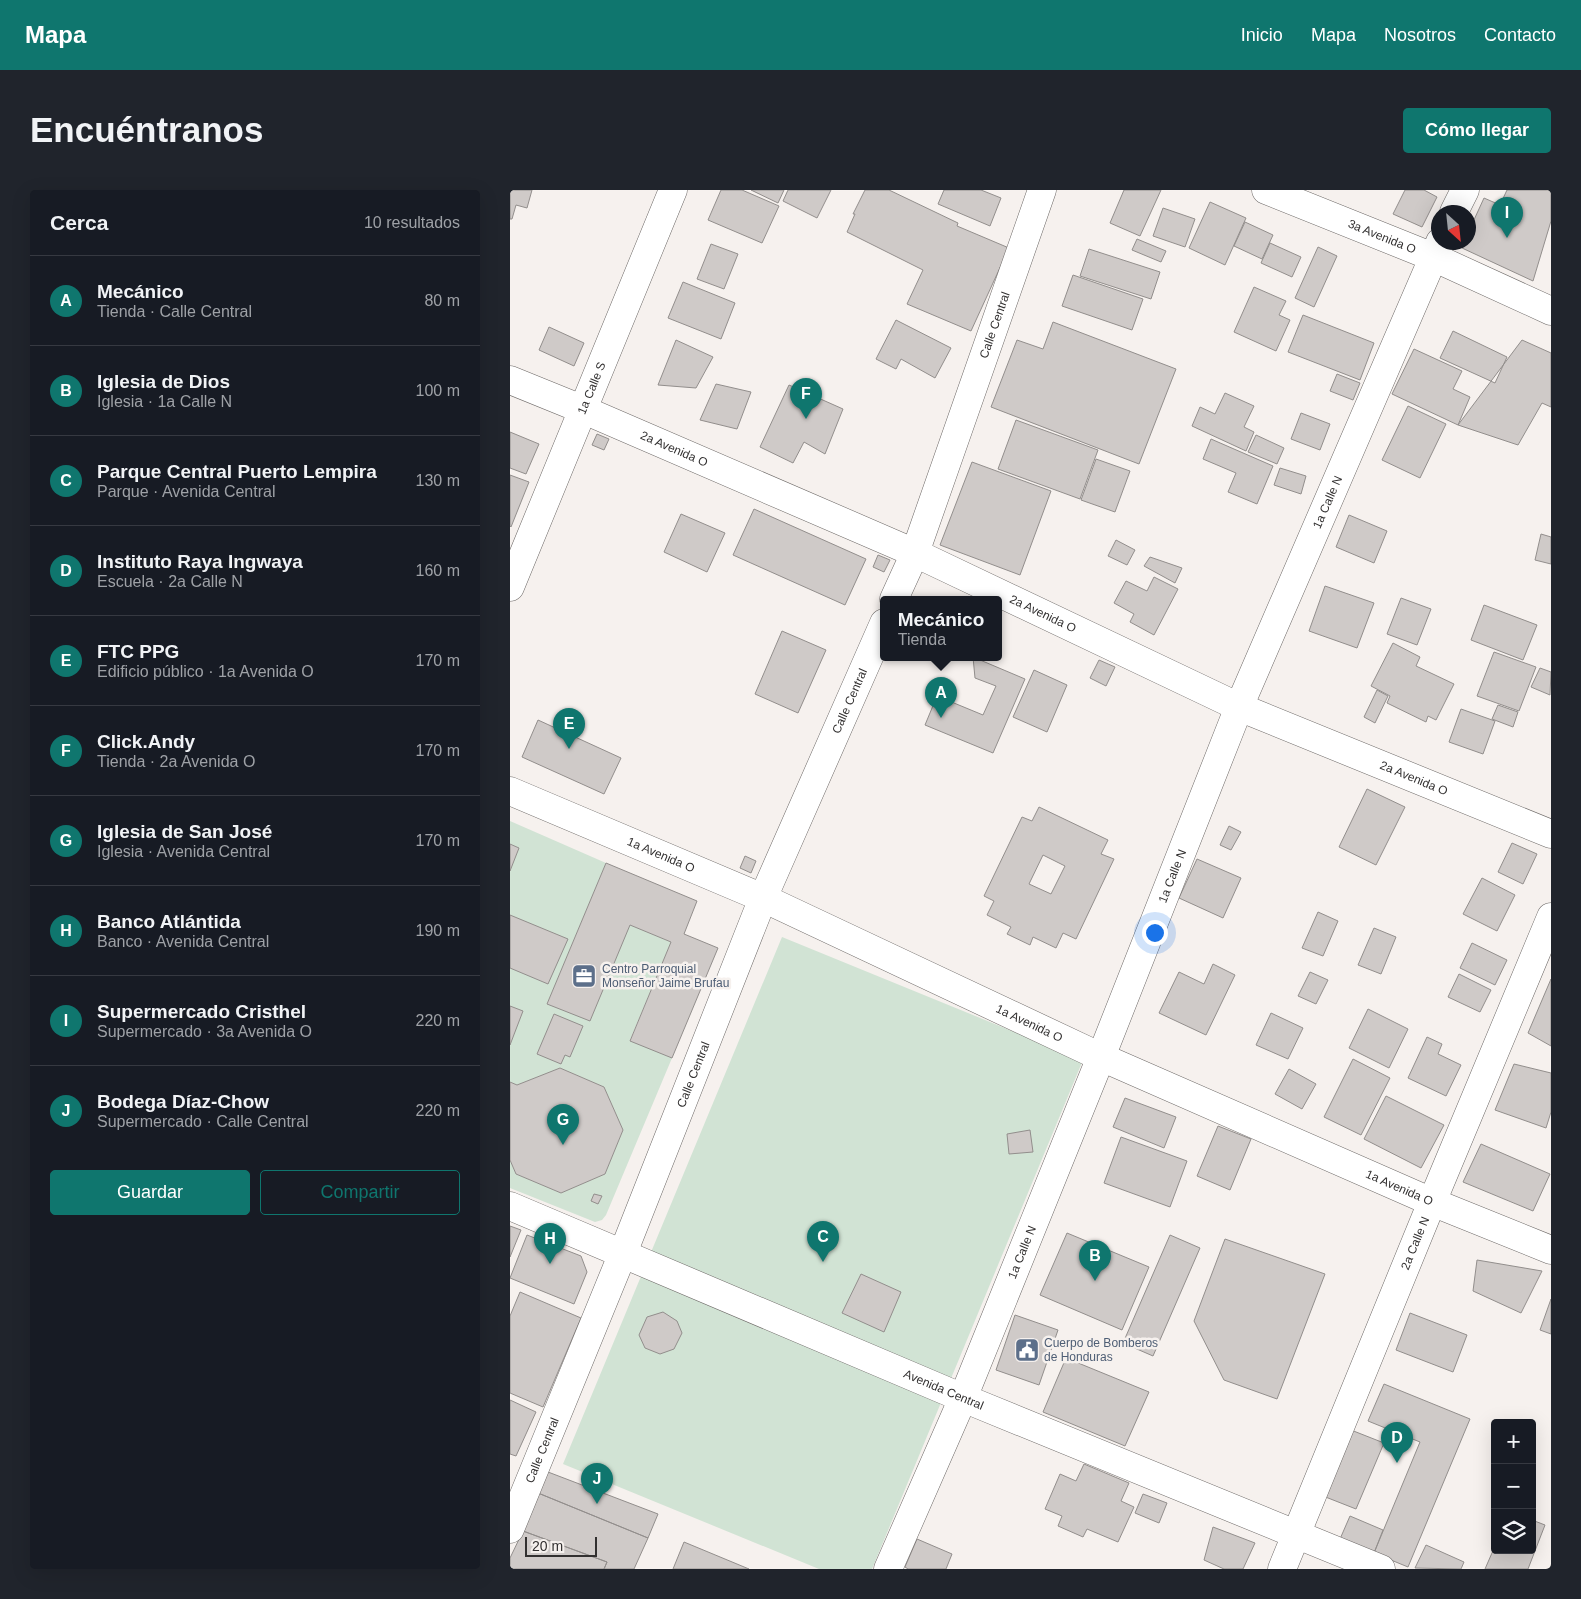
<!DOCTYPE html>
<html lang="es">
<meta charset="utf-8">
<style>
:root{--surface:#171b24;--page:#20242c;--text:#f1f3f6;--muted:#9ea1a6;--line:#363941;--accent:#0f766e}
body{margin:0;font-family:Arial,sans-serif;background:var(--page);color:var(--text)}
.controls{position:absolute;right:15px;bottom:15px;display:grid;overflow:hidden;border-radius:5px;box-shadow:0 5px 20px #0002}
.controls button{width:45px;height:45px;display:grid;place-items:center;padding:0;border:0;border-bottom:1px solid var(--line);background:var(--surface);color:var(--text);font:25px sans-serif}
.compass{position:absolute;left:921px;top:15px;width:45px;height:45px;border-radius:50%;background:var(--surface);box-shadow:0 5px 20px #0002;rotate:153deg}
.scale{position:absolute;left:15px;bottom:12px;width:72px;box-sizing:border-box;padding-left:5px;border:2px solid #323030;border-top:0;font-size:14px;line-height:18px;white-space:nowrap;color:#323030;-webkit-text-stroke:4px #f6f1ee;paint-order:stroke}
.you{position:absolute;left:644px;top:742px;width:18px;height:18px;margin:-12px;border:4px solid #fff;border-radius:50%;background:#1a73e8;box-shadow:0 0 0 8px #1a73e833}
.badge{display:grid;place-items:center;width:32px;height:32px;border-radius:50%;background:var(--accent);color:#fff;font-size:16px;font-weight:700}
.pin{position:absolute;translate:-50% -41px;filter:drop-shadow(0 1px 2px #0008)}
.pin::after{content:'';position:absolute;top:26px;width:18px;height:15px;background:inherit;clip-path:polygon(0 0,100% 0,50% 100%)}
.popup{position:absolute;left:370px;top:406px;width:122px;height:65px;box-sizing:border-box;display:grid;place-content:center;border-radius:5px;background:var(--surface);filter:drop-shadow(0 1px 4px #0005);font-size:16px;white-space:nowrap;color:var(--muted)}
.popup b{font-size:19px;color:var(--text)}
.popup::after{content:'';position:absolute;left:50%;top:100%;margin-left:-10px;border:10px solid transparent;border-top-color:var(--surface)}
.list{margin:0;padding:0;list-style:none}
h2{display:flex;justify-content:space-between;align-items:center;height:65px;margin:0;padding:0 20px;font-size:21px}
h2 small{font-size:16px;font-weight:400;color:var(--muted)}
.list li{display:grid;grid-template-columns:32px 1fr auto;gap:15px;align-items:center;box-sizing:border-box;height:90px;padding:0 20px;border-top:1px solid var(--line)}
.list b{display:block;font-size:19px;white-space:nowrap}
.list p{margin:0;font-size:16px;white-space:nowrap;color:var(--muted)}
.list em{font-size:16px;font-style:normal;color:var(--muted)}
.actions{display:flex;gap:10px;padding:15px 20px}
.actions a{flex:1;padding:11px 0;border:1px solid var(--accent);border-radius:5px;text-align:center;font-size:18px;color:var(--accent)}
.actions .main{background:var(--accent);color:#fff}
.icon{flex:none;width:28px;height:28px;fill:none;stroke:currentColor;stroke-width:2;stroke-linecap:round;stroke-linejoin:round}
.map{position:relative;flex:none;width:1041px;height:1379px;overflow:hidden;border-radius:5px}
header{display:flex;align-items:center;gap:30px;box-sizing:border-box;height:70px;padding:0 25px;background:var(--accent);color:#fff}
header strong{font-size:24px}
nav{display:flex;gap:28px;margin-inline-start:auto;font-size:18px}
.intro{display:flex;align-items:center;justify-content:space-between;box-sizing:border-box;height:120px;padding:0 30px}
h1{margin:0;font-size:35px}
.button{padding:12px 22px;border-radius:5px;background:var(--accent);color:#fff;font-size:18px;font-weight:700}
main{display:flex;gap:30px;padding:0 30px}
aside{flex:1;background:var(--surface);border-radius:5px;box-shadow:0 5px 20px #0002}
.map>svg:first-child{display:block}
</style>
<header>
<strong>Mapa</strong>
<nav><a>Inicio</a><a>Mapa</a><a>Nosotros</a><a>Contacto</a></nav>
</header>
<div class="intro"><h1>Encuéntranos</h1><a class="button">Cómo llegar</a></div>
<main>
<aside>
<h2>Cerca<small>10 resultados</small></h2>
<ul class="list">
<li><span class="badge">A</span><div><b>Mecánico</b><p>Tienda · Calle Central</p></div><em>80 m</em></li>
<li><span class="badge">B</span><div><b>Iglesia de Dios</b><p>Iglesia · 1a Calle N</p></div><em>100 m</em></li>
<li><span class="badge">C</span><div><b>Parque Central Puerto Lempira</b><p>Parque · Avenida Central</p></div><em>130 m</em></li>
<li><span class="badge">D</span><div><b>Instituto Raya Ingwaya</b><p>Escuela · 2a Calle N</p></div><em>160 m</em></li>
<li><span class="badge">E</span><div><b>FTC PPG</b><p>Edificio público · 1a Avenida O</p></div><em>170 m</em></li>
<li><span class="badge">F</span><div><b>Click.Andy</b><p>Tienda · 2a Avenida O</p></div><em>170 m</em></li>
<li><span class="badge">G</span><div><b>Iglesia de San José</b><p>Iglesia · Avenida Central</p></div><em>170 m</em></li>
<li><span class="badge">H</span><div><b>Banco Atlántida</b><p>Banco · Avenida Central</p></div><em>190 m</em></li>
<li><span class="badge">I</span><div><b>Supermercado Cristhel</b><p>Supermercado · 3a Avenida O</p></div><em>220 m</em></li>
<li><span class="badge">J</span><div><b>Bodega Díaz-Chow</b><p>Supermercado · Calle Central</p></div><em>220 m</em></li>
</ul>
<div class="actions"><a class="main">Guardar</a><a>Compartir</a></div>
</aside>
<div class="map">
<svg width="1041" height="1379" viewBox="0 0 1041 1379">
<rect width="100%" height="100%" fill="#f6f1ee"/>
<path fill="#d1e3d4" d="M0,631l96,42 -59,141 83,-79 41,17 -41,98 42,18 -66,157 -4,5 -7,2 -85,-34v-28l6,14 45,19 44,-19 18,-44 -19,-43 -44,-19 -43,17 -7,-3z
M272,747l301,123 -211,509h-53l-256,-105z"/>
<path fill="#cfcac8" stroke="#928e8c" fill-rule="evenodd" d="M0,0h22l-5,18 -11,-3 -4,14h-2z
M211,0h21l37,16 -17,37 -54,-23z
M241,0h33l-6,13z
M278,0h43l-14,28 -34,-17z
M355,0h24l69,33 -1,3 52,22 -38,83 -64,-27 16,-34 -76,-38 8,-18h-2z
M434,0h37l20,8 -11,28 -52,-22z
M614,0h37l-21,46 -30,-13z
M895,0h19l13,7 -15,30 -29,-13z
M997,0h44v31l-18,60 -71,-33 2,-6h4v-9l16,-35 16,7z
M700,12l36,16 -21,47 -36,-17z
M653,18l32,11 -10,28 -32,-11z
M735,32l28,13 -11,24 -28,-13z
M627,49l29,12 -5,11 -29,-12z
M760,53l31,14 -9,20 -31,-14z
M201,54l27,10 -14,35 -27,-10z
M808,57l19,9 -23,51 -19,-9z
M579,59l71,23 -9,27 -71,-23z
M563,85l70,24 -11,31 -70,-24z
M173,92l52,21 -14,36 -53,-21z
M744,97l32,14 -7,14 11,5 -14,31 -42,-19z
M793,125l71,28 -14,37 -72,-28z
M386,130l55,28 -16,30 -34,-19 -5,10 -20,-10z
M543,132l123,47 -37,95 -148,-57 26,-67 26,9z
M39,137l35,16 -10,23 -35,-16z
M943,141l54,26 -12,26 -55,-25z
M166,150l37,17 -17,31 -38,-3z
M1012,150l29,13v54l-9,-4 -24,42 -60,-20z
M904,159l48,22 -9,18 17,8 -12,28 -66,-31z
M827,184l23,9 -7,17 -23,-9z
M206,194l35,8 -14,37 -37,-9z
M279,195l54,24 -18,45 -21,-12 -11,21 -33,-16z
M715,203l29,13 -10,21 10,5 -8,19 -54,-25 8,-19 15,7z
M898,216l38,18 -26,54 -38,-18z
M791,223l29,11 -10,26 -29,-11z
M506,230l82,30 -18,49 -82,-30z
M0,242l29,12 -13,30 -16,-6z
M87,244l12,5 -5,11 -12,-5z
M746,245l28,13 -7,16 -29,-12z
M701,249l62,27 -16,38 -29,-12 8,-19 -33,-14z
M586,269l34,12 -15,41 -34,-12z
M462,272l79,29 -31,84 -80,-30z
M770,278l26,8 -5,18 -27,-9z
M0,285l19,7 -18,45 -1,-1z
M244,319l112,50 -21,46 -112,-50z
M171,324l44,19 -18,39 -43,-20z
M839,325l38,16 -13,32 -38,-16z
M1031,344l10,3v27l-16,-4z
M606,350l19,10 -8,15 -19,-9z
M368,365l12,5 -6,12 -11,-5z
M640,367l32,11 -7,15 -31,-17z
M644,387l24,12 -24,46 -24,-13 4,-8 -20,-11 12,-22 21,10z
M815,396l49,17 -17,45 -48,-17z
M891,408l30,11 -14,36 -30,-11z
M974,415l53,20 -14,35 -52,-20z
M272,441l44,19 -28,63 -43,-19z
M883,453l27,14 -4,9 38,18 -18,36 -8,-4 -2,6 -39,-19 3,-7 -19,-10z
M984,462l42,15 -17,44 -42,-15z
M463,467l52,22 -32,74 -68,-28 12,-29 46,19 13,-29 -21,-8z
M589,470l16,7 -9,19 -16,-8z
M1030,478l11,4 -1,23 -19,-8z
M524,480l33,15 -20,47 -34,-15z
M867,500l11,6 -13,27 -11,-6z
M988,515l20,7 -5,15 -21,-8z
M951,519l34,12 -12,33 -34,-12z
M28,530l83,38 -17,36 -82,-37z
M857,599l38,18 -29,58 -37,-18z
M529,617l69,33 -7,14 13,5 -38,80 -13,-6 -7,15 -23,-11 -3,8 -23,-11 4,-7 -24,-12 7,-14 -10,-5 38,-79 10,4zM533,665l22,11 -14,28 -22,-10z
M719,636l12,6 -10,18 -11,-5z
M1002,653l25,11 -14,30 -25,-12z
M0,654l9,4 -9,23z
M235,666l11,5 -5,12 -11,-5z
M687,669l44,19 -18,40 -44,-20z
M96,673l91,38 -13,33 34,14 -46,110 -42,-17 41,-99 -41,-17 -40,96 -43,-17z
M972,688l33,17 -18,36 -34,-17z
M808,722l20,9 -15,35 -21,-8z
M0,725l58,24 -20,45 -38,-16z
M864,738l22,9 -15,37 -23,-9z
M962,753l35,17 -12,25 -35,-17z
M703,774l22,11 -29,60 -47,-22 20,-41 25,12z
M800,782l18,8 -12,24 -18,-8z
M949,784l32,16 -11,22 -32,-15z
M1041,789v67l-23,-13z
M0,816l13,5 -13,34z
M858,819l40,20 -19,39 -40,-20z
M761,823l32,15 -15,31 -32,-14z
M44,824l29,12 -13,31 -5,-2 -4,9 -24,-10z
M917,847l15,7 -4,10 23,11 -15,31 -38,-18z
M843,869l37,19 -29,57 -37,-18z
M1004,874l37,9v39l-5,16 -51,-18z
M50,878l44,19 19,43 -18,44 -44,19 -45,-19 -6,-14v-78l7,3z
M779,879l27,15 -14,25 -27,-15z
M876,906l58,29 -23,43 -57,-29z
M615,908l51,19 -12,31 -51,-21z
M708,936l33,13 -21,51 -33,-14z
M520,940l3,22 -24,2 -2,-20z
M611,947l66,24 -17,46 -66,-24z
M971,954l69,30 -17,37 -70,-29z
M84,1004l8,2 -4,8 -7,-3z
M0,1036l11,4 -11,27z
M557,1043l82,34 -27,63 -82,-35z
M17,1045l54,21 6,16 -13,32 -64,-26z
M660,1045l30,13 -47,108 -30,-13z
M715,1049l100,35 -48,125 -53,-19 -30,-59z
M967,1070l65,11 -21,42 -48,-22z
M351,1084l40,18 -17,40 -42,-19z
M10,1102l61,26 -38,89 -33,-14v-77z
M1041,1109v35l-11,-4z
M153,1122l14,9 5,12 -8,16 -14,5 -15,-6 -6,-13 8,-18z
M900,1123l57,22 -14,37 -57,-22z
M505,1125l43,15 -19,55 -43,-15z
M556,1168l83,34 -24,54 -82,-34z
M874,1194l86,35 -62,148 -34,-14 46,-111 -52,-21z
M0,1210l26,12 -20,44 -6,-2z
M841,1240l33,13 -28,66 -33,-13z
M574,1274l45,19 -8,18 13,6 -16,35 -31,-13 -4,8 -25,-11 4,-10 -17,-7 15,-35 16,7z
M38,1282l110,42 -10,24 -110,-45z
M28,1303l110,45 -14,31h-30l3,-7 -84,-31z
M633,1304l24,9 -8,20 -24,-10z
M840,1326l33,14 -9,23 -34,-14z
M1022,1330l13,5 -17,44h-43l10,-23v4h37z
M703,1337l42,16 -12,26h-19l-20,-9z
M13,1341l84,31 -3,7h-94v-11z
M407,1349l35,15 -6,15h-38l-3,-2z
M174,1352l65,27h-76z
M916,1355l38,17 -3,7 -46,-1z"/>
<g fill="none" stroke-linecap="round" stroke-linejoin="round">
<defs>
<g id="street">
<path id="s1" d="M756,0l167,67 118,54"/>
<path d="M944,22l11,-22"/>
<path id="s2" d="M0,190l74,30 331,143 324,154 312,127"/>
<path id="s3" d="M0,397l163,-397"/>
<path id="s4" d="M0,601l253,107 338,159 331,145 119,48"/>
<path id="s5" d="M0,1016l453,192 418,171"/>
<path id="s6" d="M378,1379l75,-171 138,-341 138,-350 201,-465"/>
<path id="s7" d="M772,1379l150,-367 119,-285"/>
</g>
<g id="secondary">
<path id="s8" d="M384,409l21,-46 127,-363"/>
<path id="s9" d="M0,1339l113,-276 140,-355 121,-275"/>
</g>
</defs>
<use href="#street" stroke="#6d6967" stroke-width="29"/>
<use href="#secondary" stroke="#6d6967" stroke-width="29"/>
<use href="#street" stroke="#fff" stroke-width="28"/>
<use href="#secondary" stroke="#fff" stroke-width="28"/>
</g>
<defs>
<symbol id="office-square" viewBox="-11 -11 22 22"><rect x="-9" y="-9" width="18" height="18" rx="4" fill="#5c6f8a" stroke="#f6f1ee"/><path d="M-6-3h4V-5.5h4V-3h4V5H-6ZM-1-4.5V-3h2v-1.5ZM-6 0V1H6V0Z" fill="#fff"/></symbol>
<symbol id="civic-square" viewBox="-11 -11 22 22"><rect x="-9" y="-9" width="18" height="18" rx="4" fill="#5c6f8a" stroke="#f6f1ee"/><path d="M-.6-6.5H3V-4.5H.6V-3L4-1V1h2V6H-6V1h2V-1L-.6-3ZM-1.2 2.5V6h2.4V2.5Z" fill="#fff"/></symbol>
</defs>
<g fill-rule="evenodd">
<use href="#office-square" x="60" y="772" width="28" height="28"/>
<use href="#civic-square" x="503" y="1146" width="28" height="28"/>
</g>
<g text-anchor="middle" stroke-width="5" stroke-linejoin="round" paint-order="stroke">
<g font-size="12" fill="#323030" stroke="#f6f1ee">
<text dy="4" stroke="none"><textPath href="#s1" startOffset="125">3a Avenida O</textPath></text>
<text dy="4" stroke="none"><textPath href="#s8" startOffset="292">Calle Central</textPath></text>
<text dy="4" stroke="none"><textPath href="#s3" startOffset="215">1a Calle S</textPath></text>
<text dy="4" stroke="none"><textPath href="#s2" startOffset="178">2a Avenida O</textPath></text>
<text dy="4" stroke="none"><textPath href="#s6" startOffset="1154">1a Calle N</textPath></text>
<text dy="4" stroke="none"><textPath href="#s2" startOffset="582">2a Avenida O</textPath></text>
<text dy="4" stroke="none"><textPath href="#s9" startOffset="895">Calle Central</textPath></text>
<text dy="4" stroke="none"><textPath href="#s2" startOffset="988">2a Avenida O</textPath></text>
<text dy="4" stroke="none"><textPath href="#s4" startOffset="164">1a Avenida O</textPath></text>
<text dy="4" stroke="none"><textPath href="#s6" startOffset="749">1a Calle N</textPath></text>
<text dy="4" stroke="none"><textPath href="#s4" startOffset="569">1a Avenida O</textPath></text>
<text dy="4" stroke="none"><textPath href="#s9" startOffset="490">Calle Central</textPath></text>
<text dy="4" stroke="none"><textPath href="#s4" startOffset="974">1a Avenida O</textPath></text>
<text dy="4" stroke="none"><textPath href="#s7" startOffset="352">2a Calle N</textPath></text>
<text dy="4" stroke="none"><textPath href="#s6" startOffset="344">1a Calle N</textPath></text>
<text dy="4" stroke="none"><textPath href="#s5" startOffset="471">Avenida Central</textPath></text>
<text dy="4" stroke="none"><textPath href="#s9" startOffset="85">Calle Central</textPath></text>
</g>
<g font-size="12" fill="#4e5e75" stroke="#f6f1ee" text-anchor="start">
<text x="92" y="783">Centro Parroquial<tspan x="92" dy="14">Monseñor Jaime Brufau</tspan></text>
<text x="534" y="1157">Cuerpo de Bomberos<tspan x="534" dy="14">de Honduras</tspan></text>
</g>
</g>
</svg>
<div class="controls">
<button>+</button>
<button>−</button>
<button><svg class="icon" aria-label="layers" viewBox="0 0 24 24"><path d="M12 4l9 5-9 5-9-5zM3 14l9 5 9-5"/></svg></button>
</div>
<svg class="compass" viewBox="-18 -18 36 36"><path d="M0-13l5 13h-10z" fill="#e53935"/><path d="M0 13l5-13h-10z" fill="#9ea1a6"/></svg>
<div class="scale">20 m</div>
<div class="you"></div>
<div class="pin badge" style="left:431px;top:528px">A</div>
<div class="popup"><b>Mecánico</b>Tienda</div>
<div class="pin badge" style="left:585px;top:1091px">B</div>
<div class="pin badge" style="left:313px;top:1072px">C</div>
<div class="pin badge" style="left:887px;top:1273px">D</div>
<div class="pin badge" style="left:59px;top:559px">E</div>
<div class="pin badge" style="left:296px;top:229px">F</div>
<div class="pin badge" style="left:53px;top:955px">G</div>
<div class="pin badge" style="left:40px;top:1074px">H</div>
<div class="pin badge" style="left:997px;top:48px">I</div>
<div class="pin badge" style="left:87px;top:1314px">J</div>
</div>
</main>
